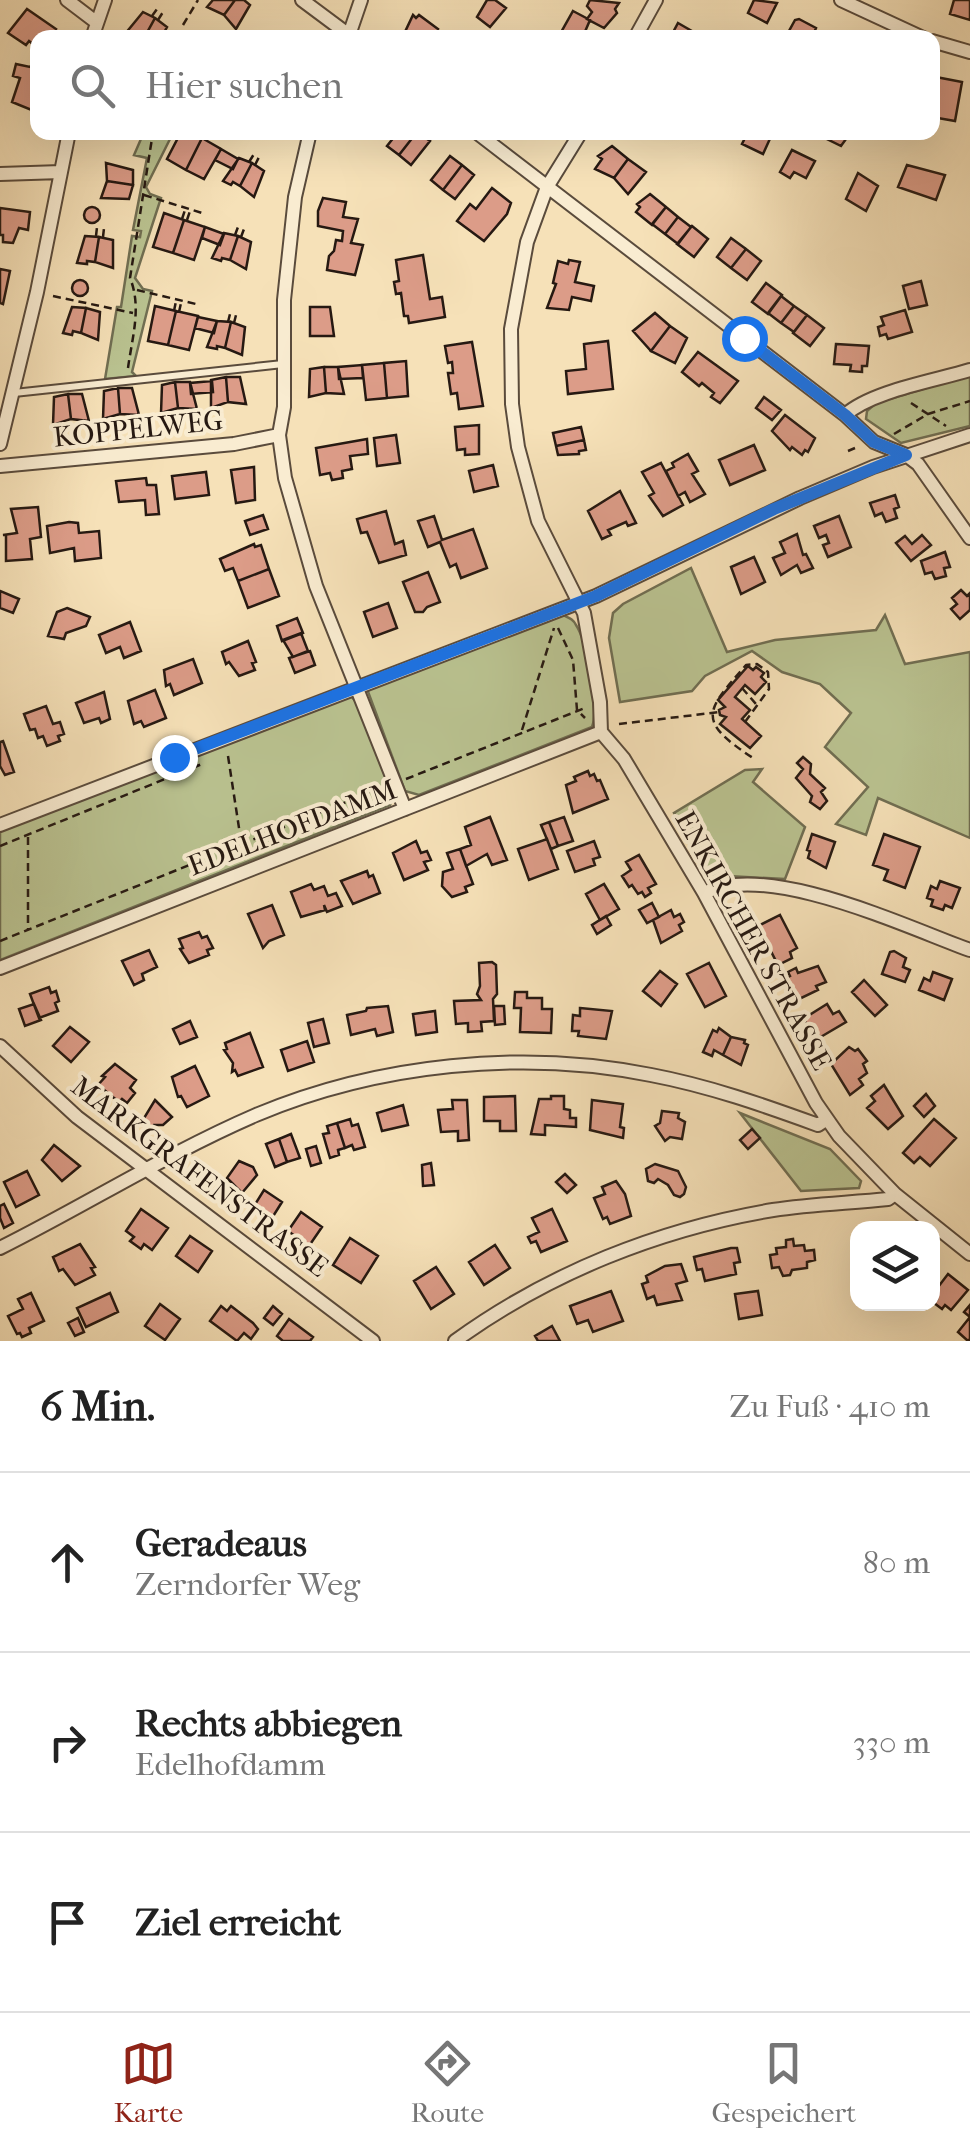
<!DOCTYPE html>
<html lang="de">
<meta charset="utf-8">
<style>
:root{--surface:#fff;--page:#f2f2f2;--text:#222;--muted:#767676;--line:#e0e0e0;--accent:#8f2418}
body{margin:0;font-family:"IM FELL French Canon",serif;background:var(--page);color:var(--text)}
.controls{position:absolute;right:30px;bottom:30px;display:grid;overflow:hidden;border-radius:20px;box-shadow:0 10px 40px #0002}
.controls button{width:90px;height:90px;display:grid;place-items:center;padding:0;border:0;border-bottom:2px solid var(--line);background:var(--surface);color:var(--text);font:50px sans-serif}
.stop{position:absolute;width:30px;height:30px;margin:-22px;border:8px solid #1a73e8;border-radius:50%;background:#fff}
.stop.end{background:#1a73e8;border-color:#fff;box-shadow:0 2px 10px #0008}
.list{margin:0;padding:0;list-style:none}
h2{display:flex;justify-content:space-between;align-items:center;height:130px;margin:0;padding:0 40px;font-size:42px}
h2 small{font-size:32px;font-weight:400;color:var(--muted)}
.list li{display:grid;grid-template-columns:65px 1fr auto;gap:30px;align-items:center;box-sizing:border-box;height:180px;padding:0 40px;border-top:2px solid var(--line)}
.list b{display:block;font-size:38px;white-space:nowrap}
.list p{margin:0;font-size:32px;white-space:nowrap;color:var(--muted)}
.list em{font-size:32px;font-style:normal;color:var(--muted)}
.icon{flex:none;width:55px;height:55px;fill:none;stroke:currentColor;stroke-width:2;stroke-linecap:round;stroke-linejoin:round}
.map{position:relative;flex:none;width:970px;height:1341px;overflow:hidden}
.search{position:absolute;background:var(--surface);box-shadow:0 10px 40px #0002;left:30px;right:30px;top:30px;height:110px;display:flex;align-items:center;gap:25px;box-sizing:border-box;padding:0 35px;border-radius:20px;color:var(--muted);font-size:38px}
.sheet{height:670px;background:var(--surface)}
nav{display:flex;justify-content:space-around;align-items:center;box-sizing:border-box;height:140px;border-top:2px solid var(--line);background:var(--surface);font-size:28px;color:var(--muted)}
nav a{display:grid;justify-items:center;gap:5px}
nav .on{color:var(--accent)}
.map>svg:first-child{display:block}
</style>
<div class="map">
<svg width="970" height="1341" viewBox="0 0 970 1341">
<rect width="100%" height="100%" fill="#f6e1b8"/>
<filter id="stains"><feTurbulence type="fractalNoise" baseFrequency=".002" numOctaves="4"/><feColorMatrix values="0 0 0 0 .2 0 0 0 0 .09 0 0 0 0 .02 0 0 0 .5 -.17"/></filter>
<radialGradient id="worn" r=".72"><stop offset=".6" stop-color="#630" stop-opacity="0"/><stop offset="1" stop-color="#630" stop-opacity=".3"/></radialGradient>
<path fill="#bac391" stroke="#706e52" stroke-width="2.5" d="M144,132l29,1 -27,54 4,7 11,4 -26,80 8,11 9,2 -20,81 4,4 -31,3 12,-72h4l11,-71 8,1 1,-6 -8,-1 14,-72 -13,-3z
M970,375v51l-69,17 -35,-24 1,-8 9,-8z
M691,568l36,84 48,-12 101,-10 9,-15 20,49 65,-12v186l-92,-40 -12,37 -30,-11 32,-37 -43,-40 26,-34 -31,-29 -38,-12 -30,-21 -47,25 -13,15 -72,11 -11,-64 4,-25 10,-9z
M563,615c6,3 10,4 13,10 11,16 23,84 16,102l-173,68 -14,-4 -38,-102z
M350,695l7,8 36,93 -3,9 -390,155v-133z
M762,769l-9,13 52,45 -20,52 -75,-4 -36,-62 71,-43z
M740,1113l90,36 31,32 -2,7 -58,3z"/>
<path fill="#dc9c88" stroke="#261912" stroke-width="2.5" d="M213,0h22l-11,15 -17,-8z
M235,0h9l6,5 -14,24 -12,-14z
M487,0h8l11,8 -16,19 -13,-10z
M590,0l29,3 -4,6 2,4 -13,15 -17,-9 5,-7 -5,-6z
M754,0l23,3 -10,20 -19,-10z
M954,0h16v20l-20,-6z
M27,9l29,20 -6,9h-12v10l-9,-7 -3,4 -18,-12z
M573,11l17,9 -6,14 2,4h-34l3,-5 5,1z
M143,12l12,6 -11,20 -19,-4z
M413,15l3,3 3,-3 19,14 -6,9h-23l-5,-4z
M155,18l12,9 -6,11h-17z
M799,19l17,9 -3,7 4,3h-27l3,-5 -4,-2 6,-11z
M678,23l19,11 -2,4h-25z
M16,64l14,3 3,-3 5,5v37l-4,5 -22,-9 8,-24 -7,-2z
M936,77l26,5 -7,39 -23,-4z
M181,132h10l11,6 -16,32 -19,-11z
M398,132h19l-18,23 -12,-9z
M417,132l13,9 -19,24 -12,-10z
M748,132h25l-10,22 -21,-10z
M827,132h24l-10,14 -16,-8z
M202,138l19,11 -17,30 -18,-9z
M612,146l16,13 -14,19 -19,-9 7,-10 -4,-3z
M221,149l17,10 -5,10 -18,-9z
M792,150l23,11 -9,17 -12,-6 -4,6 -10,-6z
M450,156l12,9 -19,25 -12,-10z
M239,158l13,5 -12,23 -7,-4 -2,3 -8,-4z
M628,159l18,13 -18,22 -14,-16z
M106,163l27,7v15l-26,-4z
M252,163l12,8 -10,26 -14,-11z
M462,165l12,10 -19,24 -12,-9z
M907,165l38,10 -9,25 -38,-13z
M858,173l20,13 -12,25 -20,-12z
M107,181l26,4 -4,14 -28,-1z
M492,188l19,15 -4,11 -23,27 -27,-20 13,-17 6,5z
M650,194l16,13 -14,18 -16,-13 4,-5 -3,-3z
M323,198l23,4 -3,15 15,2 -7,24 12,2 -8,30 -28,-5 2,-14 5,-5 2,-11 6,1 1,-10 -25,-5v-15z
M84 215a8 8 0 1 1 16 0a8 8 0 1 1-16 0Z
M666,207l12,10 -13,17 -13,-10z
M0,208l30,4 -2,18 -9,-2 -6,15 -10,-1v-7h-3z
M164,213l20,7 -11,33 -20,-6z
M678,217l13,10 -13,17 -13,-10z
M184,220l21,7 -11,33 -21,-7z
M692,226l16,13 -14,18 -17,-13z
M205,227l19,7 -4,11 -18,-7z
M224,233l14,3 -8,24 -8,-2 -1,3 -9,-3z
M85,236l14,1 -4,25 -8,-1v3l-10,-1z
M238,236l13,6 -5,27 -16,-9z
M99,237l14,3v28l-18,-6z
M731,238l15,11 -15,19 -14,-11z
M746,249l15,12 -14,19 -16,-12z
M423,255l7,44 12,-2 3,20 -36,6 -1,-7h-4l-3,-23 -5,1 -2,-12 5,-1 -3,-21z
M569,260l11,2 -5,20 19,4 -3,15 -19,-4 -3,13 -22,-2 9,-24 -3,-1 5,-22 10,3z
M0,269l10,2 -7,33 -3,-1z
M72 288a8 8 0 1 1 16 0a8 8 0 1 1-16 0Z
M921,281l6,24 -18,4 -6,-23z
M766,283l16,12 -14,19 -16,-12z
M781,296l13,10 -13,17 -13,-10z
M155,306l21,5 -8,34 -20,-4z
M794,306l13,9 -13,17 -13,-9z
M72,307l14,1 -5,25 -8,-2 -1,4 -9,-2z
M310,307h20l4,29h-24z
M86,308l14,4 -2,28 -17,-7z
M905,310l7,22 -24,7 -2,-5 -6,2 -2,-9 6,-2 -3,-8z
M176,311l22,5 -9,34 -21,-5z
M655,313l15,13 -19,25 -18,-20z
M807,315l17,13 -14,18 -17,-13z
M198,317l19,4 -3,12 -19,-5z
M217,321l14,1 -6,26 -8,-2v3l-10,-2z
M231,322l14,5 -3,28 -17,-7z
M670,326l17,12 -12,25 -24,-12z
M608,341l5,48 -45,5 -2,-23 20,-2 -2,-25z
M472,342l11,64 -24,3 -2,-16 -6,1 -3,-21h5l-1,-11 -4,1 -3,-17z
M836,344l33,2 -2,20h-5v6l-12,-1 1,-6 -17,-1z
M698,352l40,29 -18,22 -9,-6 3,-4 -12,-10 -3,3 -17,-14z
M406,361l2,35 -21,2 -3,-35z
M384,363l3,35 -21,2 -4,-35z
M362,365l1,13 -24,1 -1,-12z
M324,367l2,26 -17,4 1,-28z
M324,367h14l6,27 -18,-1z
M226,377l2,25 -17,6v-28z
M226,377h14l6,27 -18,-2z
M212,381l1,11 -22,2 -1,-11z
M175,382l3,26 -17,5 1,-28z
M175,382h15l7,27 -19,-1z
M118,388l2,26 -17,5 1,-28z
M118,388h14l7,27 -19,-1z
M68,394l3,25 -18,6 1,-28z
M68,394h14l7,27 -18,-2z
M764,397l17,13 -9,10 -16,-12z
M785,415l30,23 -7,14 -3,-2 -3,5 -10,-8 -2,3 -18,-19z
M479,425v29l-14,1v-6l-8,1 -2,-23z
M581,427l3,13 -28,6 -3,-13z
M396,435l4,28 -23,3 -3,-28z
M367,439l1,15 -18,2 2,13 -10,2 1,7 -11,2 -2,-7 -10,2 -4,-27z
M584,440l2,10 -7,1v3l-21,1 -2,-9z
M754,445l11,25 -35,15 -11,-25z
M688,454l10,17 -6,3 13,20 -15,8 -5,-10 -7,4 -12,-25 8,-4 -2,-4z
M661,463l22,42 -20,11 -14,-20 5,-3 -12,-21z
M493,465l5,21 -24,6 -5,-21z
M254,467l1,33 -19,3 -5,-33z
M206,472l3,23 -34,4 -3,-23z
M146,478l1,7h9l3,29 -13,1 -1,-15 -26,2 -3,-21z
M620,491l16,32 -8,3 -2,-4 -18,8 3,5 -9,4 -14,-28z
M895,495l4,12 -5,2 3,9 -11,4 -4,-9 -7,3 -5,-13z
M38,507l3,30 -11,2 2,20 -26,2v-26h-3l14,-2 -6,-24z
M386,511l9,33 8,-3 3,14 -27,8 -12,-31 -6,1 -4,-14z
M263,515l5,14 -18,6 -5,-14z
M434,516l8,24 31,-11 14,39 -26,10 -5,-14 -6,3 -10,-25 -12,5 -10,-26z
M839,516l12,31 -23,10 -5,-12 6,-2 -3,-8 -7,3 -5,-12z
M69,522l9,1 1,10 20,-2 2,27 -26,3 -1,-13 -24,5 -3,-27z
M797,534l6,21 3,-1 7,14 -12,5 -4,-8 -16,10 -8,-17 12,-5 -5,-11z
M922,535l9,10 -20,16 -15,-18 9,-7 7,8z
M254,544l1,3 6,-2 8,24 -31,12 -5,-13 -8,3 -5,-12z
M945,552l5,15 -6,1 2,8 -11,3 -3,-7 -7,2 -4,-13z
M754,557l11,25 -24,12 -10,-27z
M269,569l10,27 -31,12 -10,-27z
M428,572l12,30 -13,5 -4,5h-8l-12,-30z
M961,590l6,6 3,-3v17l-10,9 -9,-10 6,-5 -5,-6z
M0,591l19,8 -6,14 -13,-5z
M388,603l9,25 -24,9 -9,-25z
M67,608l23,9 -4,9 -20,7 -2,6 -16,-3 9,-24z
M297,618l6,15 -21,8 -5,-15z
M130,622l11,29 -17,7 -4,-11 -14,6 -7,-18z
M301,633l7,18 -15,6 -10,-17z
M248,641l8,21 -4,1 3,7 -16,6 -10,-14 -3,2 -4,-12z
M310,651l5,14 -20,8 -6,-15z
M193,659l9,24 -28,12 -4,-11 -4,2 -2,-16z
M748,666l5,4 3,-3 8,6 -3,4 5,5 -11,12 -10,-9 -10,12 15,13 -8,9 19,17 -11,12 -30,-24 6,-7 -6,-2 -1,-5 6,-3 -7,-7z
M155,690l11,28 -22,9 -3,-6 -7,3 -6,-23z
M104,692l6,27 -9,4 -2,-5 -15,5 -8,-20z
M46,706l7,18 7,-2 4,12 -6,2 2,5 -13,5 -4,-10 -5,2 -3,-9 -5,1 -6,-16z
M3,741l11,31 -9,3 -5,-9v-24z
M803,757l8,7 -1,10 15,14 -4,4 6,9 -7,8 -10,-7 2,-6 -16,-18 7,-9 -6,-6z
M588,771l2,5 4,-2 3,7 3,-1 8,19 -35,14 -7,-28 10,-4 -2,-4z
M490,817l17,43 -15,5 -5,-11 -21,12 -6,-17 11,-4 -6,-18z
M564,817l9,24 -15,5 -9,-24z
M549,822l9,24 -7,3 -10,-24z
M812,834l23,8 -9,26 -18,-10 2,-7 -3,-1z
M884,834l36,13 -15,41 -21,-8 4,-10 -15,-5z
M547,839l11,30 -29,11 -11,-31z
M416,841l5,12 6,-2 4,9 -7,2 4,8 -24,10 -11,-27z
M594,841l6,16 -7,2 2,6 -20,7 -8,-21z
M460,849l13,35 -8,3 2,5 -15,5 -10,-11 1,-14 10,-3 -6,-16z
M639,855l17,29 -8,4 3,5 -6,4 -3,-5 -4,2 -6,-9 -3,2 -7,-11 9,-6 -5,-8z
M367,871l2,6 4,-2 7,18 -27,11 -12,-23z
M940,881l20,7 -8,20 -7,-3 -2,5 -12,-4 2,-6 -6,-2 4,-12 6,3z
M311,884l3,6 10,-4 4,10 8,-3 6,13 -15,6 -3,-7 1,5 -24,7 -10,-25z
M604,884l15,25 -19,11 -14,-26z
M652,903l7,14 -12,6 -8,-13z
M272,905l12,30 -15,6 -6,7 -15,-34z
M671,910l3,7 6,-3 4,8 -5,3 3,6 -21,12 -8,-23z
M780,915l17,33 -7,4 2,6 -14,7 -20,-39z
M606,916l5,9 -14,9 -5,-9z
M199,932l3,6 5,-2 6,12 -6,2 2,5 -20,8 -9,-14 3,-1 -4,-9z
M149,950l8,17 -15,7 2,6 -10,5 -12,-24z
M894,951l12,7 -3,9 7,3 -5,12 -23,-8 8,-22z
M492,962l4,3 1,29 -4,5 1,22 -13,1 1,9 -14,1v-9l-12,1 -2,-23 27,-1 -4,-6 3,-8 -1,-23z
M709,963l17,33 -21,11 -18,-33z
M818,966l8,16 -10,4 2,4 -23,11 -10,-22 5,-3 -2,-4 8,-4 2,5z
M660,971l17,13 -16,22 -18,-15z
M933,972l19,7 -8,21 -25,-10 5,-12 6,3z
M864,980l23,25 -12,11 -23,-24z
M49,987l2,6 5,-2 3,10 -4,2 3,8 -19,7 -9,-24z
M515,992h12v6h15v11h10l-1,24 -31,-1 1,-24h-7z
M34,1004l7,16 -16,6 -6,-17z
M827,1004l6,10 6,-3 7,11 -27,16 -16,-19z
M388,1006l5,26 -16,4 -2,-7 -24,6 -4,-20 19,-4 1,-3z
M494,1006h10l1,18 -10,1z
M580,1008l32,3 -6,28 -28,-3 1,-5h-7l1,-16 7,1z
M435,1011l2,21 -21,3 -3,-21z
M323,1019l6,24 -15,4 -6,-24z
M190,1021l7,16 -17,7 -7,-15z
M70,1027l19,15 -18,20 -18,-16z
M719,1028l12,9 -8,18 -9,-5 -2,6 -9,-4 10,-22 4,2z
M250,1033l13,34 -25,9 -3,-6 -3,2 1,-9 -9,-13 3,-1 -2,-6z
M731,1037l14,3 -1,3 4,2 -7,20 -18,-10z
M307,1041l7,21 -26,9 -7,-21z
M849,1047l6,4 3,-2 9,12 -4,3 4,9 -8,6 4,6 -13,10 -19,-31z
M115,1064l21,16 -6,8 5,5 -8,10 -5,-4 -3,3 -21,-17 7,-8 -3,-1z
M195,1066l14,30 -22,11 -6,-11 -3,1 -6,-20z
M884,1085l19,31 -15,13 -21,-21 8,-7 -4,-5z
M926,1094l9,12 -11,11 -10,-11z
M515,1096l1,35h-16v-10h-16v-24z
M551,1096h13v13l6,1v8h6v9l-31,-2v10l-14,-1 8,-35h12z
M155,1100l17,17 -9,8h-9l-2,5 -11,-7z
M452,1100h15l2,40 -11,1v-10l-17,1 -3,-22 15,-1z
M592,1100l31,4 -3,23 4,1 -1,10 -33,-8z
M403,1105l5,20 -26,6 -5,-18z
M662,1111l17,2 -1,5 7,4 -3,17 -12,-2 -5,4 -10,-15 5,-3z
M350,1119l2,7 6,-2 7,23 -11,3 -2,-5 -7,3 -8,-25z
M934,1119l22,19 -26,28 -10,-9 -6,6 -11,-10z
M337,1123l8,25 -7,2 1,5 -9,3 -7,-24 6,-1 -2,-7z
M752,1129l8,9 -12,11 -8,-9z
M291,1134l9,24 -13,4 -8,-23z
M279,1139l8,23 -12,5 -9,-23z
M54,1145l26,21 -18,15 -20,-21z
M316,1146l5,17 -10,3 -5,-17z
M239,1161l14,6 4,8 -15,18 -15,-15z
M431,1163l3,22 -11,1 -1,-21z
M655,1164l23,7 8,16 -2,7 -4,3 -6,-2 -6,-10 -10,-6 -4,4 -6,-2 -2,-12z
M27,1171l12,24 -23,12 -12,-25z
M565,1174l11,11 -9,8 -11,-11z
M616,1181l9,13 6,22 -21,8 -3,-7 -4,2 -9,-21 11,-4 -3,-7z
M264,1190l18,12 -10,16 -18,-12z
M4,1204l9,19 -9,5 -4,-10v-12z
M141,1209l27,19 -16,22 -8,-6 -3,5 -11,-8 4,-4 -8,-6z
M552,1209l15,32 -26,11 -5,-11 -5,2 -3,-6 11,-5 -7,-14z
M301,1212l21,15 -13,19 -21,-15z
M190,1236l22,15 -14,21 -22,-16z
M350,1238l28,18 -17,27 -28,-18z
M793,1239l1,7 10,-1 1,6 9,-1 1,10 -8,2v6l-15,2 -2,5 -7,1 -4,-9 -7,1 -2,-13 7,-1 -1,-6 10,-1v-7z
M80,1244l15,23 -4,1 4,7 -20,10 -12,-16 -4,2 -6,-14z
M495,1245l15,23 -26,17 -15,-23z
M731,1248h6l3,14 -6,1 2,11 -31,7 -3,-12 -5,1 -3,-13z
M681,1264l6,17 -11,3 6,16 -25,5 -3,-9 -7,3 -5,-15 6,-2 -2,-6 19,-10z
M436,1267l18,27 -23,15 -17,-28z
M948,1274l20,16 -17,20 -6,-5 -3,4 -8,-6 3,-4 -5,-4z
M611,1291l12,30 -30,11 -5,-12 -11,4 -7,-18z
M758,1291l4,24 -23,4 -4,-25z
M31,1293l13,28 -15,7 2,5 -9,4 -2,-4 -3,1 -9,-18 15,-7 -5,-10z
M110,1293l8,19 -32,15 -9,-19z
M160,1304l20,15 -15,21 -20,-14z
M970,1305v34l-2,2 -10,-9 12,-15 -6,-5z
M221,1306l6,5 4,-5 22,17 5,6 -7,10 -7,-6 -7,8 -27,-20z
M273,1306l9,8 -9,11 -9,-7z
M78,1318l6,14 -9,4 -7,-13z
M289,1319l24,18 -3,4h-27l-6,-5z
M552,1326l8,15h-22l-3,-5z"/>
<g fill="none" stroke-linecap="round" stroke-linejoin="round">
<defs>
<path id="service" d="M14,393l269,-29"/>
<path id="minor" d="M67,0l29,22
M302,0l51,38
M841,0l82,38
M92,38l13,-38
M348,38l13,-38
M635,38l21,-38
M932,41l38,11
M310,132l-15,65 -11,103v107l-5,28 6,43 31,108 89,223
M476,132l369,283 29,27 32,13 12,9 52,74
M581,132l-34,55 -20,55 -16,87 1,75 6,43 20,74 46,92 16,89 1,30 23,27 80,134 112,210 23,33 56,58 75,60
M0,174l61,-2
M845,415c27,-24 89,-34 125,-45
M0,444l37,-152 32,-160
M0,466l234,-22 45,-9
M0,825l596,-229 204,-98 73,-31 97,-32
M704,893c64,-32 202,34 266,57
M0,968l601,-236
M0,1046l77,71 296,224
M0,1248c86,-43 168,-95 256,-133 121,-51 267,-66 395,-40 58,11 112,30 167,50l9,-6
M455,1341c94,-68 204,-112 318,-131 38,-6 77,-7 115,-11l7,-5"/>
</defs>
<use href="#service" stroke="#5a4b3c" stroke-width="10"/>
<use href="#minor" stroke="#5a4b3c" stroke-width="16"/>
<path stroke="#261912" stroke-width="2.5" stroke-dasharray="8 5" stroke-linecap="butt" d="M152,16l5,-7
M158,20l5,-8
M183,25l15,-25
M198,33l6,5
M191,38l3,-7
M215,132l11,6
M200,137l2,-5
M204,140l4,-8
M249,162l5,-8
M255,165l4,-8
M144,195l58,18
M182,219l3,-9
M187,220l3,-9
M235,235l3,-8
M96,236l1,-9
M103,237l1,-9
M241,237l3,-8
M137,290l59,14
M53,296l80,17
M174,311l2,-10
M179,312l2,-9
M228,322l2,-8
M234,323l2,-8
M128,368c4,-30 14,-61 2,-90l23,-146
M911,403l35,23
M894,434l34,-20 42,-13
M848,451l7,-3
M558,628l15,32 4,50 8,8
M742,688l14,16
M745,722l24,-33 -1,-17 -11,-8 -11,1c-40,46 -51,55 7,93
M619,724l101,-12
M522,730l32,-102
M228,756l13,85
M406,779l179,-71
M28,837v92
M0,846l202,-82
M0,941l379,-152"/>
<use href="#service" stroke="#f9ecd1" stroke-width="6"/>
<use href="#minor" stroke="#f9ecd1" stroke-width="12"/>
</g>
<g fill="none" stroke-linecap="round" stroke-linejoin="round">
<path stroke="#1a73e8" stroke-width="12" d="M174,757l422,-161 178,-87 132,-54 -32,-13 -29,-27 -101,-77"/>
</g>
<g text-anchor="middle" stroke-width="8" stroke-linejoin="round" paint-order="stroke">
<g font-size="28" fill="#261912" stroke="#f9ecd1">
<text transform="translate(138 428) rotate(-6)" y="10">KOPPELWEG</text>
<text transform="translate(292 827) rotate(-21)" y="10">EDELHOFDAMM</text>
<text transform="translate(754 940) rotate(61)" y="10">ENKIRCHER STRASSE</text>
<text transform="translate(200 1176) rotate(37)" y="10">MARKGRAFENSTRASSE</text>
</g>
</g>
<rect width="100%" height="100%" filter="url(#stains)"/>
<rect width="100%" height="100%" fill="url(#worn)"/>
</svg>
<div class="controls">
<button><svg class="icon" aria-label="layers" viewBox="0 0 24 24"><path d="M12 4l9 5-9 5-9-5zM3 14l9 5 9-5"/></svg></button>
</div>
<div class="stop" style="left:744px;top:338px"></div>
<div class="stop end" style="left:174px;top:757px"></div>
<div class="search"><svg class="icon" aria-label="search" viewBox="0 0 24 24"><circle cx="10" cy="10" r="6"/><path d="M15 15l6 6"/></svg>Hier suchen</div>
</div>
<section class="sheet">
<h2>6 Min.<small>Zu Fuß · 410 m</small></h2>
<ul class="list">
<li><svg class="icon" aria-label="ahead" viewBox="0 0 24 24"><path d="M12 20V5M6 11l6-6 6 6"/></svg><div><b>Geradeaus</b><p>Zerndorfer Weg</p></div><em>80 m</em></li>
<li><svg class="icon" aria-label="right" viewBox="0 0 24 24"><path d="M7 20v-9h11M14 6l5 5-5 5"/></svg><div><b>Rechts abbiegen</b><p>Edelhofdamm</p></div><em>330 m</em></li>
<li><svg class="icon" aria-label="arrive" viewBox="0 0 24 24"><path d="M6 21V4h12l-3 4 3 4H6"/></svg><div><b>Ziel erreicht</b></div></li>
</ul>
</section>
<nav>
<a class="on"><svg class="icon" aria-label="map" viewBox="0 0 24 24"><path d="M3 6l6-2 6 2 6-2v14l-6 2-6-2-6 2zM9 4v14M15 6v14"/></svg>Karte</a>
<a><svg class="icon" aria-label="directions" viewBox="0 0 24 24"><path d="M12 3l9 9-9 9-9-9zM9 14v-3h6M13 9l2 2-2 2"/></svg>Route</a>
<a><svg class="icon" aria-label="saved" viewBox="0 0 24 24"><path d="M7 4h10v16l-5-4-5 4z"/></svg>Gespeichert</a>
</nav>
